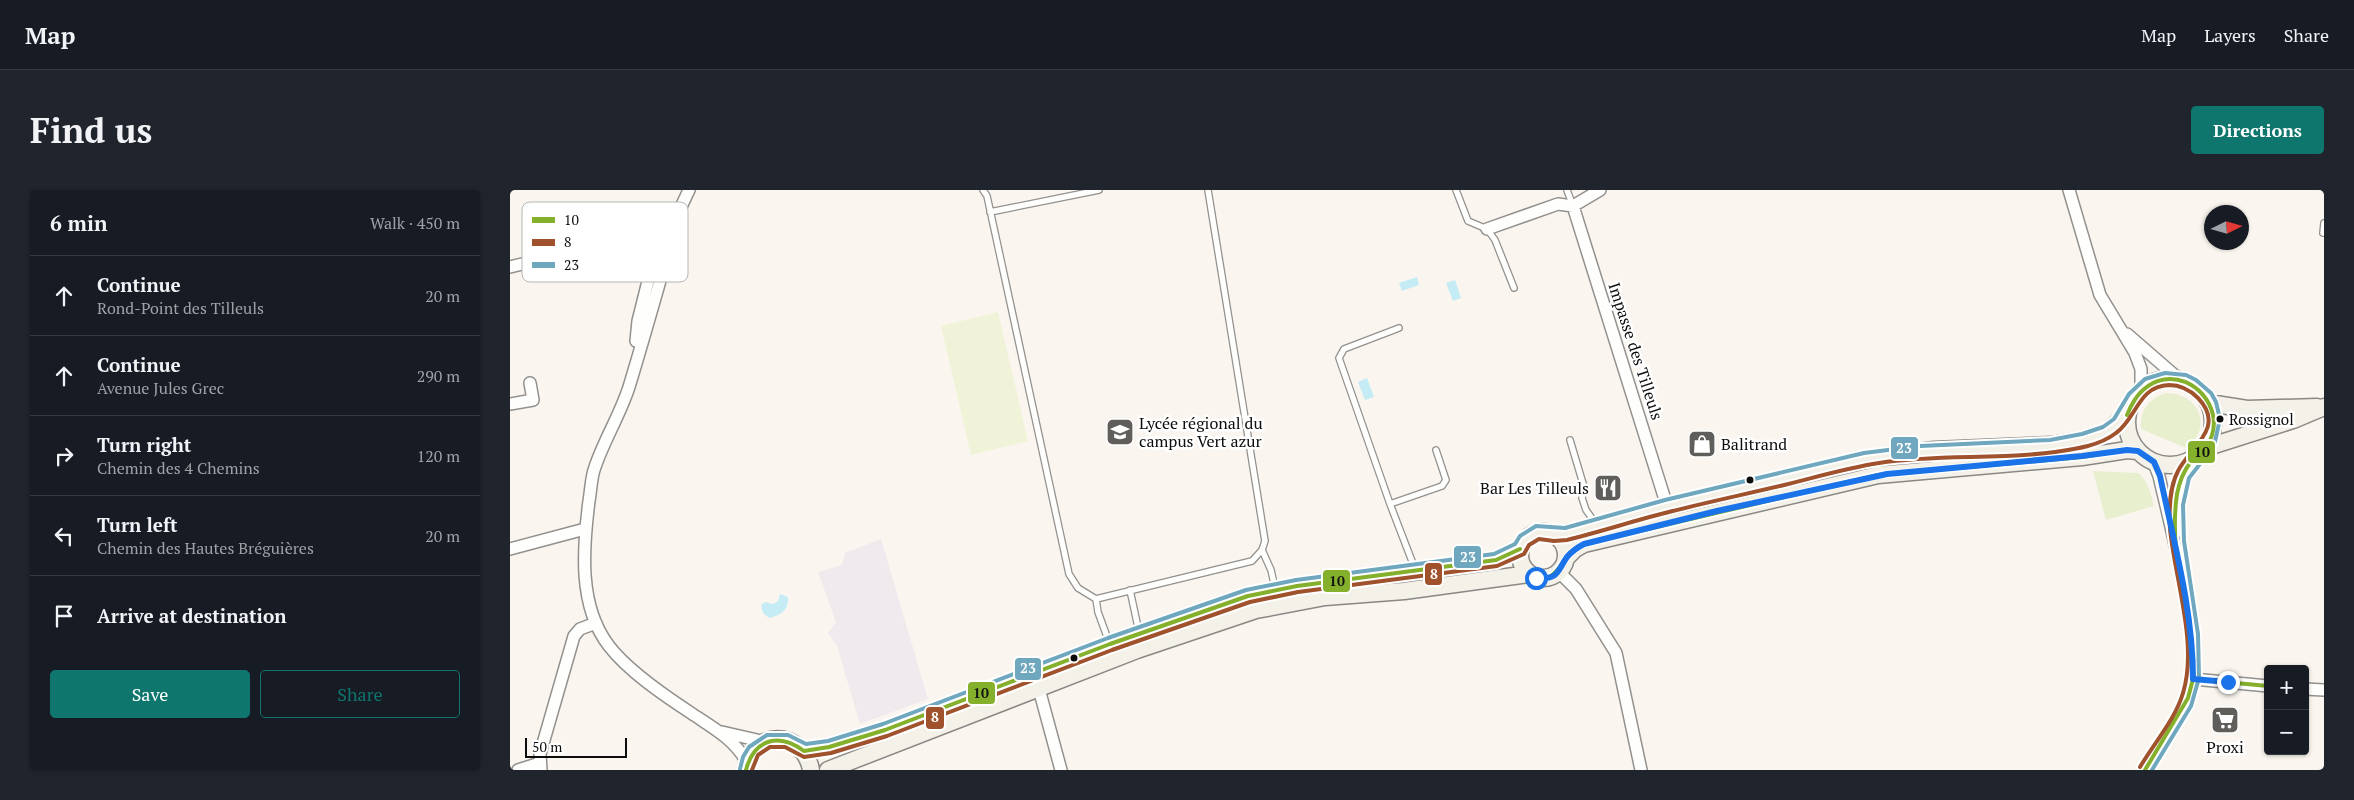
<!DOCTYPE html>
<meta charset="utf-8">
<style>
:root{--surface:#171b24;--page:#20242c;--text:#f1f3f6;--muted:#9ea1a6;--line:#363941;--accent:#0f766e}
body{margin:0;font-family:"PT Serif",serif;background:var(--page);color:var(--text)}
.controls{position:absolute;right:15px;bottom:15px;display:grid;overflow:hidden;border-radius:5px;box-shadow:0 1px 4px #0004}
.controls button{width:45px;height:45px;display:grid;place-items:center;padding:0;border:0;border-bottom:1px solid var(--line);background:var(--surface);color:var(--text);font:25px sans-serif}
.compass{position:absolute;left:1694px;top:15px;width:45px;height:45px;border-radius:50%;background:var(--surface);box-shadow:0 1px 4px #0004;rotate:85deg}
.scale{position:absolute;left:15px;bottom:12px;width:102px;box-sizing:border-box;padding-left:5px;border:2px solid #0c0c0c;border-top:0;font-size:14px;line-height:18px;white-space:nowrap;color:#0c0c0c;-webkit-text-stroke:4px #fff;paint-order:stroke}
.stop{position:absolute;width:15px;height:15px;margin:-11px;border:4px solid #1a73e8;border-radius:50%;background:#fff}
.stop.end{background:#1a73e8;border-color:#fff;box-shadow:0 1px 5px #0008}
.list{margin:0;padding:0;list-style:none}
h2{display:flex;justify-content:space-between;align-items:center;height:65px;margin:0;padding:0 20px;font-size:21px}
h2 small{font-size:16px;font-weight:400;color:var(--muted)}
.list li{display:grid;grid-template-columns:32px 1fr auto;gap:15px;align-items:center;box-sizing:border-box;height:80px;padding:0 20px;border-top:1px solid var(--line)}
.list b{display:block;font-size:19px;white-space:nowrap}
.list p{margin:0;font-size:16px;white-space:nowrap;color:var(--muted)}
.list em{font-size:16px;font-style:normal;color:var(--muted)}
.actions{display:flex;gap:10px;padding:15px 20px}
.actions a{flex:1;padding:11px 0;border:1px solid var(--accent);border-radius:5px;text-align:center;font-size:18px;color:var(--accent)}
.actions .main{background:var(--accent);color:#fff}
.icon{flex:none;width:28px;height:28px;fill:none;stroke:currentColor;stroke-width:2;stroke-linecap:round;stroke-linejoin:round}
.map{position:relative;flex:none;width:1814px;height:580px;overflow:hidden;border-radius:5px}
header{display:flex;align-items:center;gap:30px;box-sizing:border-box;height:70px;padding:0 25px;background:var(--surface);border-bottom:1px solid var(--line)}
header strong{font-size:24px}
nav{display:flex;gap:28px;margin-inline-start:auto;font-size:18px}
.intro{display:flex;align-items:center;justify-content:space-between;box-sizing:border-box;height:120px;padding:0 30px}
h1{margin:0;font-size:35px}
.button{padding:12px 22px;border-radius:5px;background:var(--accent);color:#fff;font-size:18px;font-weight:700}
main{display:flex;gap:30px;padding:0 30px}
aside{flex:1;background:var(--surface);border-radius:5px;box-shadow:0 1px 4px #0004}
.map>svg:first-child{display:block}
</style>
<header>
<strong>Map</strong>
<nav><a>Map</a><a>Layers</a><a>Share</a></nav>
</header>
<div class="intro"><h1>Find us</h1><a class="button">Directions</a></div>
<main>
<aside>
<h2>6 min<small>Walk · 450 m</small></h2>
<ul class="list">
<li><svg class="icon" aria-label="ahead" viewBox="0 0 24 24"><path d="M12 20V5M6 11l6-6 6 6"/></svg><div><b>Continue</b><p>Rond-Point des Tilleuls</p></div><em>20 m</em></li>
<li><svg class="icon" aria-label="ahead" viewBox="0 0 24 24"><path d="M12 20V5M6 11l6-6 6 6"/></svg><div><b>Continue</b><p>Avenue Jules Grec</p></div><em>290 m</em></li>
<li><svg class="icon" aria-label="right" viewBox="0 0 24 24"><path d="M7 20v-9h11M14 6l5 5-5 5"/></svg><div><b>Turn right</b><p>Chemin des 4 Chemins</p></div><em>120 m</em></li>
<li><svg class="icon" aria-label="left" viewBox="0 0 24 24"><path d="M17 20v-9H6M10 6l-5 5 5 5"/></svg><div><b>Turn left</b><p>Chemin des Hautes Bréguières</p></div><em>20 m</em></li>
<li><svg class="icon" aria-label="arrive" viewBox="0 0 24 24"><path d="M6 21V4h12l-3 4 3 4H6"/></svg><div><b>Arrive at destination</b></div></li>
</ul>
<div class="actions"><a class="main">Save</a><a>Share</a></div>
</aside>
<div class="map">
<svg width="1814" height="580" viewBox="0 0 1814 580">
<rect width="100%" height="100%" fill="#faf6ef"/>
<path fill="#f0e9ed" d="M371,349l47,160 -68,25 -23,-78 -9,-13 8,-11 -18,-50 24,-7 3,-12z"/>
<path fill="#e8efcf" d="M1656,203c33,0 48,34 20,55l-45,-19c-1,-19 7,-30 25,-36z
M1583,281l45,2c10,7 13,21 16,33l-48,14z"/>
<path fill="#f1f3d8" d="M488,122l30,129 -57,14 -30,-129z"/>
<path fill="#c5ecf5" d="M907,87l2,8 -17,6 -3,-8z
M945,90l6,18 -8,3 -7,-18z
M857,188l7,19 -9,3 -7,-18z
M270,404l8,3c1,13 -7,18 -19,21l-6,-5 -2,-8 4,-3 8,2 5,-3z"/>
<g fill="none" stroke-linecap="round" stroke-linejoin="round">
<defs>
<path id="lane" d="M473,0l4,6 82,378 9,14 18,11 156,-38 10,-11 3,-9 -57,-351
M946,0l12,31 19,8 8,11 19,48
M1057,0l6,16
M480,22l109,-22
M1813,43l1,-10
M889,138l-55,21 -5,9 51,146 25,65
M1060,250l14,47 -2,11 4,12 10,14
M880,314l52,-18 4,-6 -10,-30
M752,360l9,20 4,18
M620,400l9,42
M586,409l2,13 11,30"/>
<path id="street" d="M1090,0l-27,16 94,300
M1559,0l31,105 35,58 6,16v21
M168,27c-16,57 -32,114 -49,170 -9,28 -25,53 -34,80 -4,10 -4,23 -6,34 -6,47 -11,105 20,145 19,25 56,50 82,67 22,15 42,25 56,49
M977,39l71,-25 15,2
M0,77l57,-14 64,4 23,6
M1617,144l53,46
M126,151l2,-20 12,-48 39,-83
M0,214l23,-4 -3,-17
M1667,342c-2,-27 1,-48 14,-72
M0,359l75,-20
M1049,382l17,17 40,64 25,117
M1683,489l75,7
M529,499l22,81
M1795,499l19,1
M212,542l43,10
M8,580l22,-7
M31,580l-1,-16 34,-118 6,-7 16,-6
M1635,580c13,-23 33,-48 43,-72 18,-43 -18,-173 -29,-222l-5,-13"/>
<path id="secondary" d="M1617 232a43 43 0 1 1 86 0a43 43 0 1 1-86 0Z
M1699,213l38,6 70,-2
M1695,258l88,-28 31,-13
M1010 365a23 23 0 1 1 46 0a23 23 0 1 1-46 0Z
M1045,345l22,-3 90,-26 207,-48 60,-8 118,-5 30,-5 23,-7 22,-18
M1056,368l9,-9 9,-5 294,-69 204,-18 45,-7 10,1
M294,561l25,-4 56,-17 225,-86 138,-48 49,-10 199,-26 24,-11
M236,580c4,-41 58,-41 65,0
M318,580l309,-120 119,-40 69,-13 79,-6 125,-17"/>
</defs>
<use href="#lane" stroke="#93918e" stroke-width="8"/>
<use href="#street" stroke="#93918e" stroke-width="14"/>
<use href="#secondary" stroke="#8a8885" stroke-width="19"/>
<use href="#lane" stroke="#fefefd" stroke-width="5.5"/>
<use href="#street" stroke="#fefefd" stroke-width="11"/>
<use href="#secondary" stroke="#f4f1e8" stroke-width="16"/>
<defs>
<path id="bus-1" d="M1617,225c4,-10 8,-18 16,-25 26,-24 63,-6 70,25 3,13 -2,29 -12,38 -4,4 -8,6 -11,10 -7,9 -11,21 -13,31 -9,61 13,124 16,185
M1019,384c23,10 26,-1 39,-18 4,-5 10,-9 16,-12l294,-69 204,-18 45,-7 10,1
M1683,489l75,7
M294,561l25,-4 56,-17 225,-86 138,-48 49,-10 199,-26 24,-11
M236,580c8,-31 33,-38 58,-19
M1635,580l43,-72 5,-19 -2,-40"/>
<path id="bus-2" d="M242,580l6,-15 12,-8h15l19,10 27,-4 56,-17 225,-86 138,-48 48,-10 199,-26 27,-12 5,-9 10,-6 15,2 13,-1c33,-8 66,-19 98,-27 38,-10 77,-18 115,-27 33,-8 66,-18 99,-23 59,-9 118,-3 176,-11 21,-3 44,-6 61,-19 21,-15 22,-47 53,-48 11,0 21,5 29,13 29,30 -9,50 -20,73 -9,17 -9,39 -8,58 5,50 28,115 13,164 -8,27 -29,50 -43,74"/>
<path id="bus-3" d="M230,579l3,-12 6,-10 18,-12h21l18,9 22,-3 55,-17 225,-86 138,-48 50,-10 198,-26 21,-10 5,-8 16,-10 29,2 100,-28 199,-47 56,-7 130,-6 32,-6 21,-7 11,-8 15,-25 16,-15 20,-6 21,2 10,5 15,13 5,9 4,17 -6,27 -25,32 -6,27 1,36 14,93 1,44 -8,28 -39,64"/>
</defs>
<use href="#bus-1" stroke="#fff" stroke-width="8"/>
<use href="#bus-2" stroke="#fff" stroke-width="8"/>
<use href="#bus-3" stroke="#fff" stroke-width="8"/>
<use href="#bus-1" stroke="#85b02c" stroke-width="4"/>
<use href="#bus-2" stroke="#a0522d" stroke-width="4"/>
<use href="#bus-3" stroke="#6ea7be" stroke-width="4"/>
</g>
<g fill="none" stroke-linecap="round" stroke-linejoin="round">
<path stroke="#1a73e8" stroke-width="6" d="M1026,388c23,2 21,-7 31,-21 5,-6 11,-10 17,-13l133,-33 170,-37 195,-18 45,-6 11,1 16,11 6,14c14,67 33,134 33,203l35,3"/>
</g>
<defs>
<symbol id="school-square" viewBox="-11 -11 22 22"><rect x="-9" y="-9" width="18" height="18" rx="4" fill="#5f5e5b" stroke="#fff"/><path d="M0-5L7-2L0 1L-7-2ZM-4 1L0 2.5L4 1V4Q0 6-4 4Z" fill="#fff"/></symbol>
<symbol id="shop-square" viewBox="-11 -11 22 22"><rect x="-9" y="-9" width="18" height="18" rx="4" fill="#5f5e5b" stroke="#fff"/><path d="M-5-2.5h2.3a2.7 3.5 0 0 1 5.4 0H5L5.5 6h-11ZM-1.5-2.5h3a1.5 2.3 0 0 0-3 0Z" fill="#fff"/></symbol>
<symbol id="restaurant-square" viewBox="-11 -11 22 22"><rect x="-9" y="-9" width="18" height="18" rx="4" fill="#5f5e5b" stroke="#fff"/><path d="M-5-6h1v4h1v-4h1v4h1v-4h1v5L-1.5 .5V6h-2V.5L-5-1ZM5-6V6H3V1.5H1.5Q1.5-4 5-6Z" fill="#fff"/></symbol>
<symbol id="supermarket-square" viewBox="-11 -11 22 22"><rect x="-9" y="-9" width="18" height="18" rx="4" fill="#5f5e5b" stroke="#fff"/><path d="M-6-5.5h2.5l.6 2H6L4.5 2H-2.5L-4.4-4H-6ZM-1.5 3.2a1.3 1.3 0 1 0 .1 0ZM3 3.2a1.3 1.3 0 1 0 .1 0Z" fill="#fff"/></symbol>
</defs>
<g fill-rule="evenodd">
<use href="#school-square" x="594" y="226" width="32" height="32"/>
<use href="#shop-square" x="1176" y="238" width="32" height="32"/>
<use href="#restaurant-square" x="1082" y="282" width="32" height="32"/>
<use href="#supermarket-square" x="1699" y="514" width="32" height="32"/>
</g>
<g fill="#0c0c0c" stroke="#fff" stroke-width="2">
<circle cx="1710" cy="229" r="4.5"/>
<circle cx="1240" cy="290" r="4.5"/>
<circle cx="564" cy="468" r="4.5"/>
</g>
<g text-anchor="middle" stroke-width="5" stroke-linejoin="round" paint-order="stroke">
<g font-size="15" fill="#0c0c0c" stroke="#fff" text-anchor="start">
<text x="1719" y="235">Rossignol</text>
</g>
<g font-size="16" fill="#0c0c0c" stroke="#fff">
<text transform="translate(1126 161) rotate(72)" y="6">Impasse des Tilleuls</text>
</g>
<g font-size="16" fill="#0c0c0c" stroke="#fff" text-anchor="start">
<text x="629" y="239">Lycée régional du<tspan x="629" dy="18">campus Vert azur</tspan></text>
<text x="1211" y="260">Balitrand</text>
<text x="1079" y="304" text-anchor="end">Bar Les Tilleuls</text>
<text x="1715" y="563" text-anchor="middle">Proxi</text>
</g>
</g>
<rect x="12" y="12" width="166" height="80" rx="8" fill="#fff" stroke="#b6b6b6" stroke-width="1"/>
<rect x="22" y="27" width="23" height="6" fill="#85b02c"/>
<rect x="22" y="49" width="23" height="7" fill="#a0522d"/>
<rect x="22" y="72" width="23" height="6" fill="#6ea7be"/>
<g font-size="14" fill="#0c0c0c">
<text x="54" y="35">10</text>
<text x="54" y="57">8</text>
<text x="54" y="80">23</text>
</g>
<g stroke="#fff" stroke-width="2">
<rect x="1380" y="246" width="29" height="24" rx="5" fill="#6ea7be"/>
<rect x="1677" y="250" width="29" height="24" rx="5" fill="#85b02c"/>
<rect x="943" y="355" width="29" height="24" rx="5" fill="#6ea7be"/>
<rect x="914" y="372" width="19" height="24" rx="5" fill="#a0522d"/>
<rect x="812" y="379" width="29" height="24" rx="5" fill="#85b02c"/>
<rect x="504" y="467" width="28" height="24" rx="5" fill="#6ea7be"/>
<rect x="457" y="491" width="29" height="24" rx="5" fill="#85b02c"/>
<rect x="415" y="516" width="20" height="24" rx="5" fill="#a0522d"/>
</g>
<g font-size="14" text-anchor="middle" font-weight="bold" fill="#fff">
<text x="1394" y="263">23</text>
<text x="958" y="372">23</text>
<text x="924" y="389">8</text>
<text x="518" y="483">23</text>
<text x="425" y="532">8</text>
</g>
<g font-size="14" text-anchor="middle" font-weight="bold" fill="#111">
<text x="1692" y="267">10</text>
<text x="827" y="396">10</text>
<text x="471" y="508">10</text>
</g>
</svg>
<div class="controls">
<button>+</button>
<button>−</button>
</div>
<svg class="compass" viewBox="-18 -18 36 36"><path d="M0-13l5 13h-10z" fill="#e53935"/><path d="M0 13l5-13h-10z" fill="#9ea1a6"/></svg>
<div class="scale">50 m</div>
<div class="stop" style="left:1026px;top:388px"></div>
<div class="stop end" style="left:1718px;top:492px"></div>
</div>
</main>
